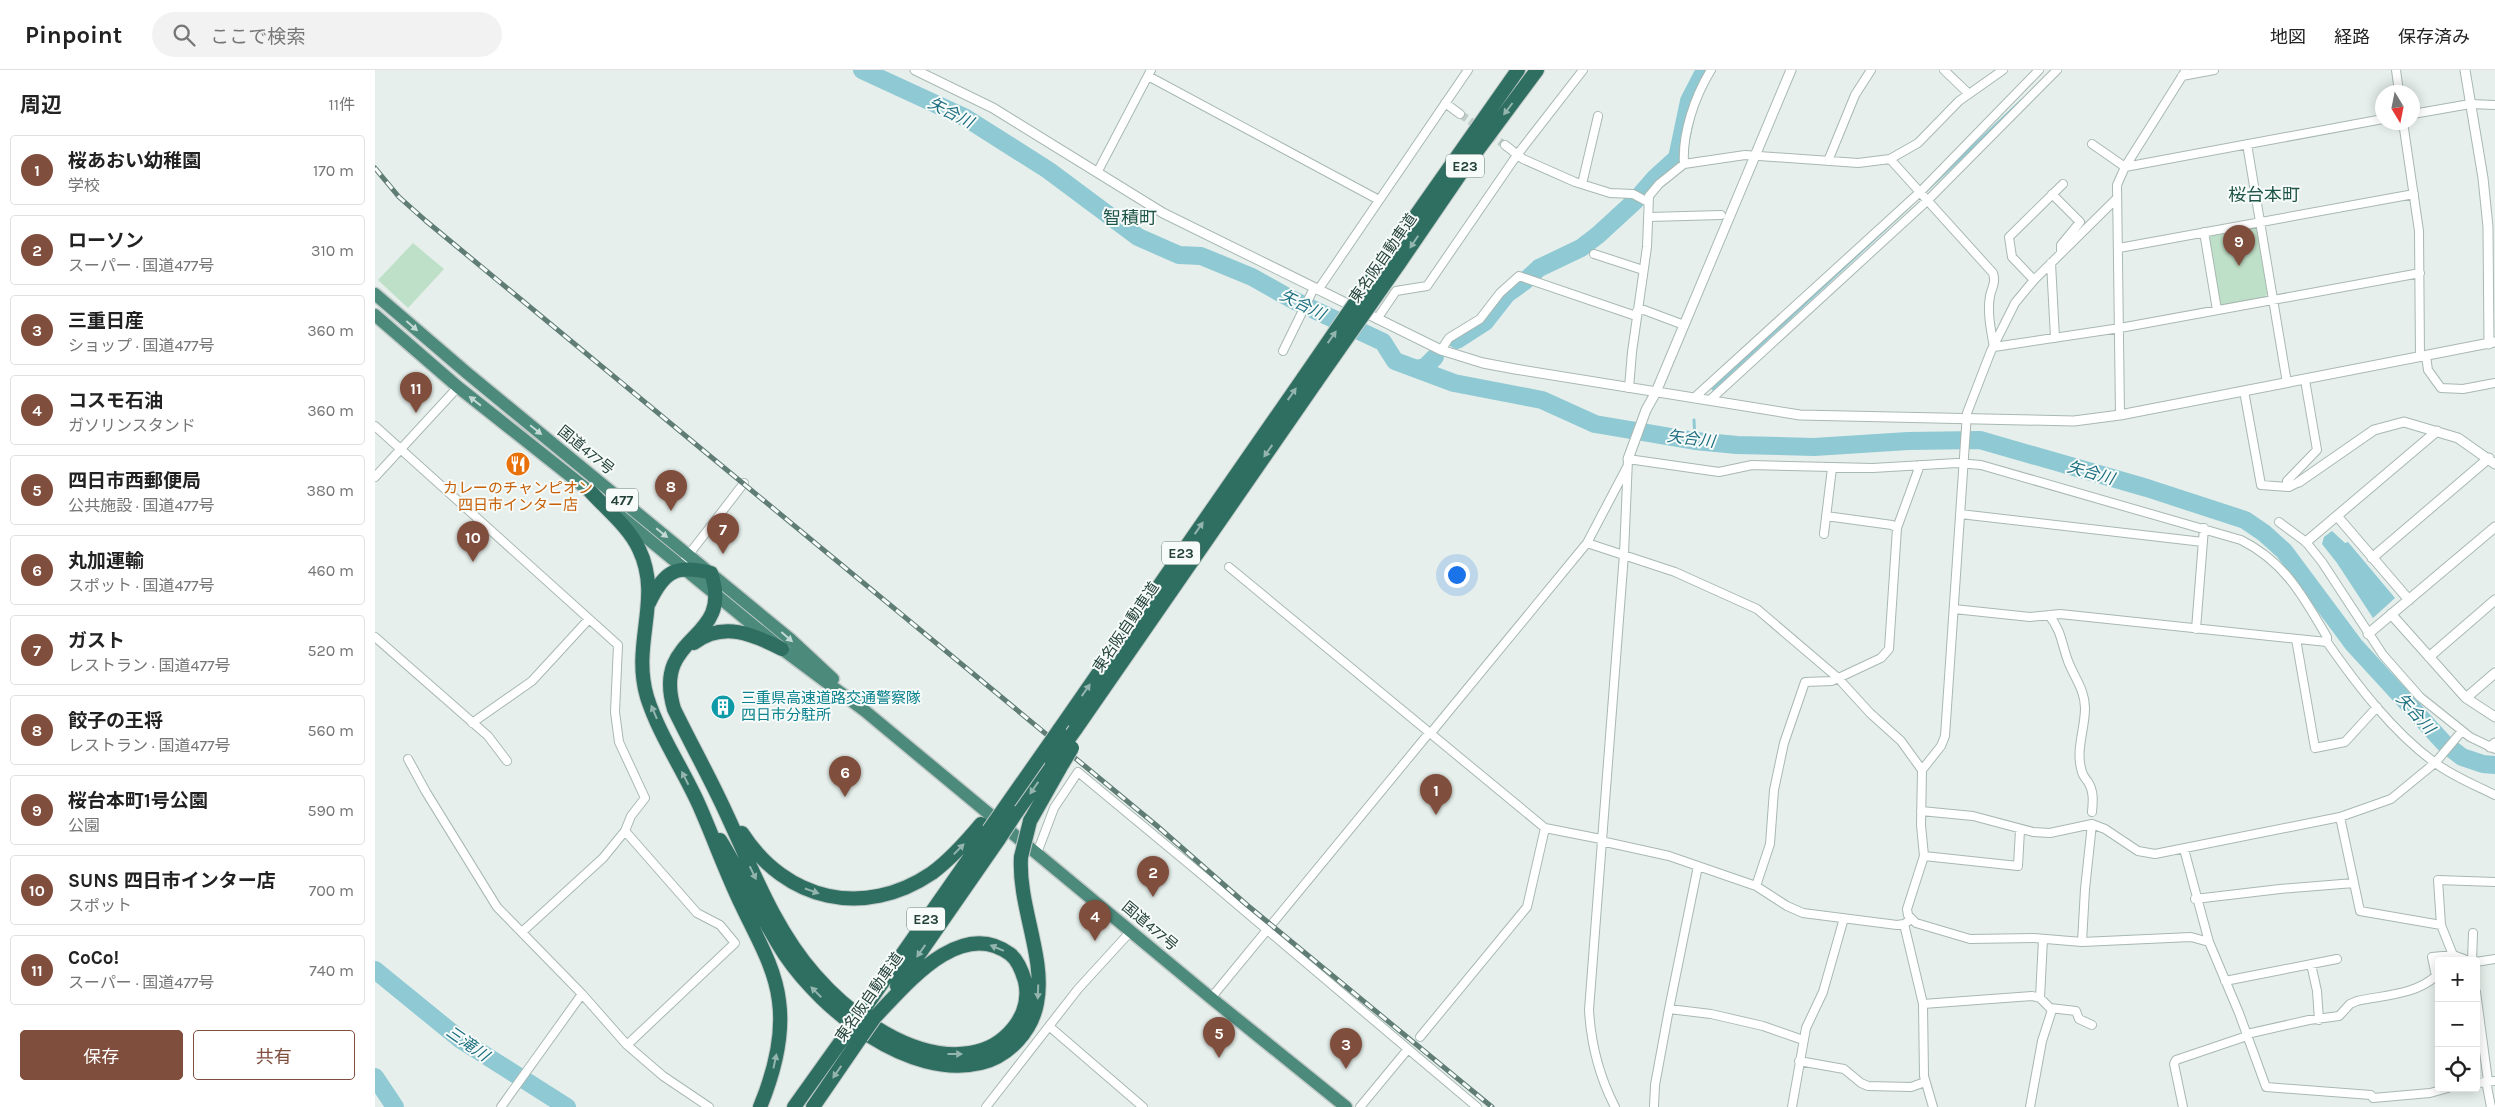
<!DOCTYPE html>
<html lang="ja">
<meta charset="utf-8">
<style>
:root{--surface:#fff;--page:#f2f2f2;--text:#222;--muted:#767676;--line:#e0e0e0;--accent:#804e3d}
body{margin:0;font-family:Karla,"Noto Sans JP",sans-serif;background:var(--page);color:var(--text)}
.controls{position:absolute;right:15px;bottom:15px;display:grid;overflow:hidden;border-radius:5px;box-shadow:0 2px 12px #0003}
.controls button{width:45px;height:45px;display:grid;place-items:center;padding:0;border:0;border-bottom:1px solid var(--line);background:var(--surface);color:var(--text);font:25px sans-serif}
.compass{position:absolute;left:2000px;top:15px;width:45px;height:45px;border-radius:50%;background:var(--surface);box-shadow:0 2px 12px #0003;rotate:170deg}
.you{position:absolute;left:1081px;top:504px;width:18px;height:18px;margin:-12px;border:4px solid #fff;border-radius:50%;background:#1a73e8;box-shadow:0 0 0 8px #1a73e833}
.badge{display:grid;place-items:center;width:32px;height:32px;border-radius:50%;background:var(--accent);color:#fff;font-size:16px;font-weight:700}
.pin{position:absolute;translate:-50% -41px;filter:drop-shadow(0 1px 2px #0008)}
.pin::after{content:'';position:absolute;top:26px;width:18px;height:15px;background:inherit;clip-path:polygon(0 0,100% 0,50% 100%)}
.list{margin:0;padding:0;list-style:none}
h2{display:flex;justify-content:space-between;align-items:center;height:65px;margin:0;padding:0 20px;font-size:21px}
h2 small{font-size:16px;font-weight:400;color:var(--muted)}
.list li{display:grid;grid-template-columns:32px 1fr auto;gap:15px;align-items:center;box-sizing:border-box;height:70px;margin:0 10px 10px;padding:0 10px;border:1px solid var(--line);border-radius:5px}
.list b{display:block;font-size:19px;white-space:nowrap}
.list p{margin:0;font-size:16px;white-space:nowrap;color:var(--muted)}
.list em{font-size:16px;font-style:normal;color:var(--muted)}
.actions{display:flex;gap:10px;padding:15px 20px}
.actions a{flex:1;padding:11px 0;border:1px solid var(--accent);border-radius:5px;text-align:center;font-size:18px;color:var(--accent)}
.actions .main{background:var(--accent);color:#fff}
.icon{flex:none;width:28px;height:28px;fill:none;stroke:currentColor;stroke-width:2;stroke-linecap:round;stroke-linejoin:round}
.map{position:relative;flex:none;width:2120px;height:1037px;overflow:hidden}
header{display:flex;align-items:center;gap:30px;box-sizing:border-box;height:70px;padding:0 25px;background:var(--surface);border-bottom:1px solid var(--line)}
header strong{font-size:24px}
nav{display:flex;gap:28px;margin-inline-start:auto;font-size:18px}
.search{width:350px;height:45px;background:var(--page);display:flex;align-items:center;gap:12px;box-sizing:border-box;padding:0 18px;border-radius:28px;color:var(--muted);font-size:19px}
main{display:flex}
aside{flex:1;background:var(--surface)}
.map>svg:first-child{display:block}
</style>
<header>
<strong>Pinpoint</strong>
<div class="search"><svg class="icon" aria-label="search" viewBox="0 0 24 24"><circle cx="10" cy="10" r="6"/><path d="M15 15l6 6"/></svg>ここで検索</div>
<nav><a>地図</a><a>経路</a><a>保存済み</a></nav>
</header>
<main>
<aside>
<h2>周辺<small>11件</small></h2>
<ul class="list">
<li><span class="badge">1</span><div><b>桜あおい幼稚園</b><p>学校</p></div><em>170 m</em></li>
<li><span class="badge">2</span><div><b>ローソン</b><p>スーパー · 国道477号</p></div><em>310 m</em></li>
<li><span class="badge">3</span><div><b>三重日産</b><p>ショップ · 国道477号</p></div><em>360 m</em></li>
<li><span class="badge">4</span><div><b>コスモ石油</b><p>ガソリンスタンド</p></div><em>360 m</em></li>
<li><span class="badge">5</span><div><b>四日市西郵便局</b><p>公共施設 · 国道477号</p></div><em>380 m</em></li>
<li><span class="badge">6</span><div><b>丸加運輸</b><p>スポット · 国道477号</p></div><em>460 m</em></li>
<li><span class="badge">7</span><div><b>ガスト</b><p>レストラン · 国道477号</p></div><em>520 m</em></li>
<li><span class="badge">8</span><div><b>餃子の王将</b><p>レストラン · 国道477号</p></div><em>560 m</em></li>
<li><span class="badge">9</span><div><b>桜台本町1号公園</b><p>公園</p></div><em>590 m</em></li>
<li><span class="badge">10</span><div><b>SUNS 四日市インター店</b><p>スポット</p></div><em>700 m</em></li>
<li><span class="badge">11</span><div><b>CoCo!</b><p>スーパー · 国道477号</p></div><em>740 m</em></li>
</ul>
<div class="actions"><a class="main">保存</a><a>共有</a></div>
</aside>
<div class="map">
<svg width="2120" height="1037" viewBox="0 0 2120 1037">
<rect width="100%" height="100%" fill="#e6efeb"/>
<path fill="#bfe0c8" d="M1880,157l3,3 10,63 -3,4 -42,8 -4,-2 -10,-63 2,-5z
M38,173l31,26 -36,39 -30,-28z"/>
<path fill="#8ec9d4" d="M1957,461l13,12 3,-1 47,56 -22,20 -36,-55 -15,-19 2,-7z"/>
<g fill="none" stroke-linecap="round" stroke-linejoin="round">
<path stroke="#8ec9d4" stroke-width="3" d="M1552,120l95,-90
M1338,319l197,-183
M1319,350l1,21"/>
<path stroke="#8ec9d4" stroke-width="18" d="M487,0l104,48 82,52 90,67 41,18 22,1 51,21 41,23 90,42 12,19 59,22 88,17 53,24 100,17 42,4 77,2 94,-6 72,-1 167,48 98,32 19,13 20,18 70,94 90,98 18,14 21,7 12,1
M1082,270l28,-18 22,-28 18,-13 14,-13 42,-20 17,-13 37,-34 20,-23 22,-20 12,-57 16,-31
M1041,299l9,-2 10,-10
M0,900l86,70 106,67
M0,1007l20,30"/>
<path stroke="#bfccc8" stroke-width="8" stroke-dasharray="8 4" stroke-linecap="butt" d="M1085,44l45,31"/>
<defs>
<path id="minor" d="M1569,0l25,24
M2021,0l3,22
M773,6l231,124
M1807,6l32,-6
M1070,33l15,11
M2038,44l57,-10 25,1
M2028,52l16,109 1,126
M1717,74l33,23 258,-48
M1872,74l40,239
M1130,75l18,14 52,23 35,11 23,1 15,8
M1515,89l103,114c3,10 -1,14 -3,23 -3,16 1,35 4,51
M1453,91l27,-66 16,-25
M1309,94c-2,-31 11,-68 27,-94
M723,101l53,-101
M1207,114l16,-68
M1677,124l28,28 -19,23v8
M1742,128l-83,82 -19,23 -24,48 -24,62 -22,323 -4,10 -19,24 -1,55 3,31 -17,53 1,6 8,8 54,16 64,-1 48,4 109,-5 18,5
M1274,147l72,-2
M1829,162l13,78
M1744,178l295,-54
M1219,184l49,16
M1676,193l4,75
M1659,210l-22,-23 -3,-20 54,-53
M943,220l150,-220
M1262,241l7,-1 40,15
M1002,249l19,-28 31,-5 90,-131 66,-85
M1619,277l126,-19 300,-55
M1066,280l8,-12 31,-19 20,-26 19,-17 117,40
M908,281l31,-63
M2051,286l2,14 13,18 22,1 32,-6
M1254,318l3,-36 15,-105 2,-51 10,-12 25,-20 61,-9 113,8 32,-4 28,-16 41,-42 44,-31
M1869,321l17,94 28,2 10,-5
M1319,328l226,-206 119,-122
M1335,330l218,-200 129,-130
M1745,345l-3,-230 8,-18 61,-97
M0,356l243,219 -3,67 4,30 26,56 -14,18 -6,15 72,82 23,12 15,18 -108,102
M0,407l83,-90
M1914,417l-2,-6 30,-31 -12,-70
M1585,444l243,28
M1451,446l66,9 5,3
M1904,452l27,20 16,20 61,93 37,42 50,40 25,12
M1449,464l8,-66
M1212,473l88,29 82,37 81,69 32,35 31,28 21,29
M305,496l64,-83
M854,497l316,261 56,11
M1579,539l76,8 30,-3 267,28
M1674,545c13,17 12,27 19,46 6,16 17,29 17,47 0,22 -10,42 -3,64 1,4 4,7 6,10 6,9 5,20 4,30
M1821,559l8,-101
M0,567l113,99 19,25
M1921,569l19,109 30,-6 32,-35
M97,653l60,-42 57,-62
M1055,664l157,-191 40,-76
M33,689l18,33 71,115 85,87 45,51 36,31 46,31
M1546,741l52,5 60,16 17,1 42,-9 13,5 33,22 17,3 185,-37 51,-18 44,-36 27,-32
M1965,747l20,94 81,14
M1226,771l68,15 87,30 31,20 16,7 94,12 7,-1 6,-4
M1809,779l25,93 30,71 27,74 105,8 2,3 57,-5 18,-5
M662,783l17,-45 24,-36 129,107 201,170
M1549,786l94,10 2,-36
M1381,816l14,-42 4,-54 10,-47 21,-61 27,-1 49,-23 8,-9 8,-121 23,-63
M1820,829l85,-10 74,-6
M1529,854l19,80 1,72 9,31
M147,862l81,-74 22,-27
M1707,872l3,-53 7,-65
M2078,885l16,6
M2097,891l1,-28
M2101,892l19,-3
M1936,894l6,27 2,29
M1850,911l112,-22
M2101,922l12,89
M836,928l218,-265
M1665,928l3,-59
M1548,934l109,-8 8,2 12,12 -10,31 -12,66
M1675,938l26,3 3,8 13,6
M1294,939l42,5 52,12 40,14
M675,957l93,80
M1872,964l62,-14 30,-4 11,-12 7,-3c27,-6 58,-6 79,-25l-4,-19 21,-2 -12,-30 -3,-45 57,2
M1045,967l107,-130 18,-79
M1424,991l45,8 17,14 7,3 43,1 14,-5
M2111,1011l5,26
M2101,1013l19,-2
M126,1037l81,-113
M611,1037l92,-118 53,-58
M985,1037l48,-58 69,58
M1240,1037c-16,-31 -24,-62 -26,-97l35,-456 4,-95 91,13 33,-7 121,3 84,-5 24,2 260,75c44,22 62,56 86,97v5c30,43 65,89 107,120 18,14 41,23 61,33
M1279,1037l1,-22 14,-76 29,-143
M1417,1037l14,-79 17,-36 21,-74
M1808,1037l-9,-43 2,-4 71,-24"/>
<path id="tertiary" d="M540,0l78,38 170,105 278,137 42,13 32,6 285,46 274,6 46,-6 375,-73
M2090,0l18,108 5,49 1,117
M1253,389l18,-49 10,-18 135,-322
M1924,412l75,-52 30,-8 54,16 37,26
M1962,446l72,84
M1931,472l131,-111
M1997,488l117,-100
M2016,544l75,84 29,-25
M1993,564l127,-107
M2054,587l66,-57
M2091,628l29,19
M2115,677l5,-4"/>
<path id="trunk" d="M0,224l92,79 323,266 43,40
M0,245l83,72 140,111
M244,445l163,134 83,62 346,287 135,109"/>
<path id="motorway" d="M1011,188l132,-188
M1023,195l67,-98 72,-97
M215,421c16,18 39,36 49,58 24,50 -8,94 8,148 12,38 36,72 52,108 15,34 27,68 43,101 14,30 33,61 37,95 5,36 -5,72 -19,106
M274,533c15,-32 27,-39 62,-30 24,70 -60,59 -37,136 14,29 30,58 44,87 30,61 52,128 97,179 36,41 98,87 155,78 34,-5 63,-37 55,-72 -3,-10 -7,-21 -15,-27 -50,-37 -104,31 -135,63
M319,573c29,-22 59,-9 88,6
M684,660l245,-353
M700,660l241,-348
M641,743l36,-51
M655,751l30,-53
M367,763c44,68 122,86 190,40 19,-14 34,-31 49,-49
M345,770c23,37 41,78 65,115 38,56 124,125 196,108 28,-7 51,-32 56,-60 9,-45 -19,-97 -16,-146
M522,916l102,-147
M489,939l125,-179
M419,1037l55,-77
M438,1037l48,-70"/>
</defs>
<use href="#minor" stroke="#a8b8b2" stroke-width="10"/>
<use href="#tertiary" stroke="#a8b8b2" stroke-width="11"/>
<use href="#trunk" stroke="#c2cac8" stroke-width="15"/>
<use href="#motorway" stroke="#c2cac8" stroke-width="16"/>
<use href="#minor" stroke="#fff" stroke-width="8"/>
<use href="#tertiary" stroke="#fff" stroke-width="9"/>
<use href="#trunk" stroke="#4c8a7c" stroke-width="12"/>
<use href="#motorway" stroke="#2f6f62" stroke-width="14"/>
<defs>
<path id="rail" d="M0,98l24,29 27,24 730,604 91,80 245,202"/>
</defs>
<use href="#rail" stroke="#5f7d75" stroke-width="5"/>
<use href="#rail" stroke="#f7fbf9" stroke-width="3" stroke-dasharray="9" stroke-linecap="butt"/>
<defs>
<path id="motorway-bridge" d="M929,307l82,-119
M941,312l82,-117
M677,692l23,-32
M685,698l12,-20
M614,760l70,-100
M624,769l17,-26
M646,787l9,-36
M474,960l15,-21
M486,967l14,-20"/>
</defs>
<use href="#motorway-bridge" stroke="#c2cac8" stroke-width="16" stroke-linecap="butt"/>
<use href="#motorway-bridge" stroke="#2f6f62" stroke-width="14"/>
</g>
<defs><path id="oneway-solid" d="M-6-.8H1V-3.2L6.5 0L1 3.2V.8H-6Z" transform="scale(1.25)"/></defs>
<g fill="#93b5ae">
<use href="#oneway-solid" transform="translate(1133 39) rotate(127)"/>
<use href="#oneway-solid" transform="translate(1039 172) rotate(124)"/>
<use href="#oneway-solid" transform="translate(957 267) rotate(-55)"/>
<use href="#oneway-solid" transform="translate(917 324) rotate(-55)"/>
<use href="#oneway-solid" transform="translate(893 381) rotate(125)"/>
<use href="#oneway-solid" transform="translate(824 458) rotate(-55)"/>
<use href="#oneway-solid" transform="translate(711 620) rotate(-55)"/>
<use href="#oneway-solid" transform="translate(279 642) rotate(-113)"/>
<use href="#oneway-solid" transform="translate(310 708) rotate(-117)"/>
<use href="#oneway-solid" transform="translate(659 718) rotate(125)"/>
<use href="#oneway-solid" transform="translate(584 779) rotate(-46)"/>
<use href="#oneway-solid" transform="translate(378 803) rotate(64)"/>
<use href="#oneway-solid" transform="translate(437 821) rotate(19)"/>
<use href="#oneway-solid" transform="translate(622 878) rotate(-157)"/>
<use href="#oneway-solid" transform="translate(546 881) rotate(125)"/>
<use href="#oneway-solid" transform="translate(441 922) rotate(-135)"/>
<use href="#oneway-solid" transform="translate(663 922) rotate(92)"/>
<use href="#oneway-solid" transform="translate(580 984)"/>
<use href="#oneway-solid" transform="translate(400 991) rotate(-78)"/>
<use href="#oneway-solid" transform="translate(462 1002) rotate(125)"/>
</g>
<g fill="#c4d9d4">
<use href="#oneway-solid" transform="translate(37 256) rotate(41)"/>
<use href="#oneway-solid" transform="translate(100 331) rotate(-142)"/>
<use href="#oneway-solid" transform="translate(161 360) rotate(39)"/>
<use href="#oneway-solid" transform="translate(287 463) rotate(39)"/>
<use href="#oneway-solid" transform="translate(412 567) rotate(41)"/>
</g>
<defs>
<symbol id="restaurant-disc" viewBox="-11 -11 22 22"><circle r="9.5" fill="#e8710a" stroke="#f7fbf9"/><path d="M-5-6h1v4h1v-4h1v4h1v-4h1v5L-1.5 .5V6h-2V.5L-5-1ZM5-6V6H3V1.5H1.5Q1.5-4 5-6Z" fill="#fff"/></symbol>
<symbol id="building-disc" viewBox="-11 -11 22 22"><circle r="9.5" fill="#0f9aa8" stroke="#f7fbf9"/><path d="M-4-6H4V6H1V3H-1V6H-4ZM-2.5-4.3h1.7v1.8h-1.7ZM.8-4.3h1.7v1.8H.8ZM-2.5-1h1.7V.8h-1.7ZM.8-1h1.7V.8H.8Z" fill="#fff"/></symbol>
</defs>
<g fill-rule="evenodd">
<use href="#restaurant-disc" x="129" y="380" width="28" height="28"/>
<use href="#building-disc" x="334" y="623" width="28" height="28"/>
</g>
<g text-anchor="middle" stroke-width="4" stroke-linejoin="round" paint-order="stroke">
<g fill="#f7fbf9" stroke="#637a73" stroke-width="1">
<rect x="1071" y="84.5" width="38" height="23" rx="4"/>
<rect x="231" y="418.5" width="32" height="23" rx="4"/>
<rect x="787" y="471.5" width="38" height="23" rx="4"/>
<rect x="532" y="837.5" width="38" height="23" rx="4"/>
</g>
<g font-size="14" font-weight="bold" fill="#24423a">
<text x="1090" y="101">E23</text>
<text x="247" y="435">477</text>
<text x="806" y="488">E23</text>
<text x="551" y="854">E23</text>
</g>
<g font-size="15" fill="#24423a" stroke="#f7fbf9">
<text transform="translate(1008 188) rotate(-55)" y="5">東名阪自動車道</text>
<text transform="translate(211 380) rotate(39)" y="5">国道477号</text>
<text transform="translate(751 557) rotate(-56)" y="5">東名阪自動車道</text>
<text transform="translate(775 856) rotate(40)" y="5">国道477号</text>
<text transform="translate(494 927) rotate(-55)" y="5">東名阪自動車道</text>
</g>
<g font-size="15" fill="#c56008" stroke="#f7fbf9">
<text x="143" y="423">カレーのチャンピオン<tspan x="143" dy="17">四日市インター店</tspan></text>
</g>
<g font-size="15" fill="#0d838f" stroke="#f7fbf9" text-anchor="start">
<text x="366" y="633">三重県高速道路交通警察隊<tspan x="366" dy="17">四日市分駐所</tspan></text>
</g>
<g font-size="16" font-style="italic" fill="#1c6f80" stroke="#f7fbf9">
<text transform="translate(576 42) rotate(27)" y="6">矢合川</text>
<text transform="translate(928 234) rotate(26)" y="6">矢合川</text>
<text transform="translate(1316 368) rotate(7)" y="6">矢合川</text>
<text transform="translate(1716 402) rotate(16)" y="6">矢合川</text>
<text transform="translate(2041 643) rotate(48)" y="6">矢合川</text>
<text transform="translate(93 973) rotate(35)" y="6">三滝川</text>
</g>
<g font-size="18" fill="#1f5548" stroke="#f7fbf9">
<text x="1889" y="131">桜台本町</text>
<text x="755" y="154">智積町</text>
</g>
</g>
</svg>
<div class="controls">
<button>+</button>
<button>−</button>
<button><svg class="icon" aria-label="locate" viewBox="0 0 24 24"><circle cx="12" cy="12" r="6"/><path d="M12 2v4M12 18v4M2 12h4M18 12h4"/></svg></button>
</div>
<svg class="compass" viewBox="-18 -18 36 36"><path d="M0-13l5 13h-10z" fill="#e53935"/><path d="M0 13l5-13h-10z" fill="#767676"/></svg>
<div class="you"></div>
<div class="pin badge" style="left:1061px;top:745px">1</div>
<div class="pin badge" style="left:778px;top:827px">2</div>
<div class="pin badge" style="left:971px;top:999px">3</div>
<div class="pin badge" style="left:720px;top:871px">4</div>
<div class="pin badge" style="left:844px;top:988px">5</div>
<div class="pin badge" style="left:470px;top:727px">6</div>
<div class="pin badge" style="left:348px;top:484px">7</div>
<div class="pin badge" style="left:296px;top:441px">8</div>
<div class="pin badge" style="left:1864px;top:196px">9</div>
<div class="pin badge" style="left:98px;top:492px">10</div>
<div class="pin badge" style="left:41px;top:343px">11</div>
</div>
</main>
